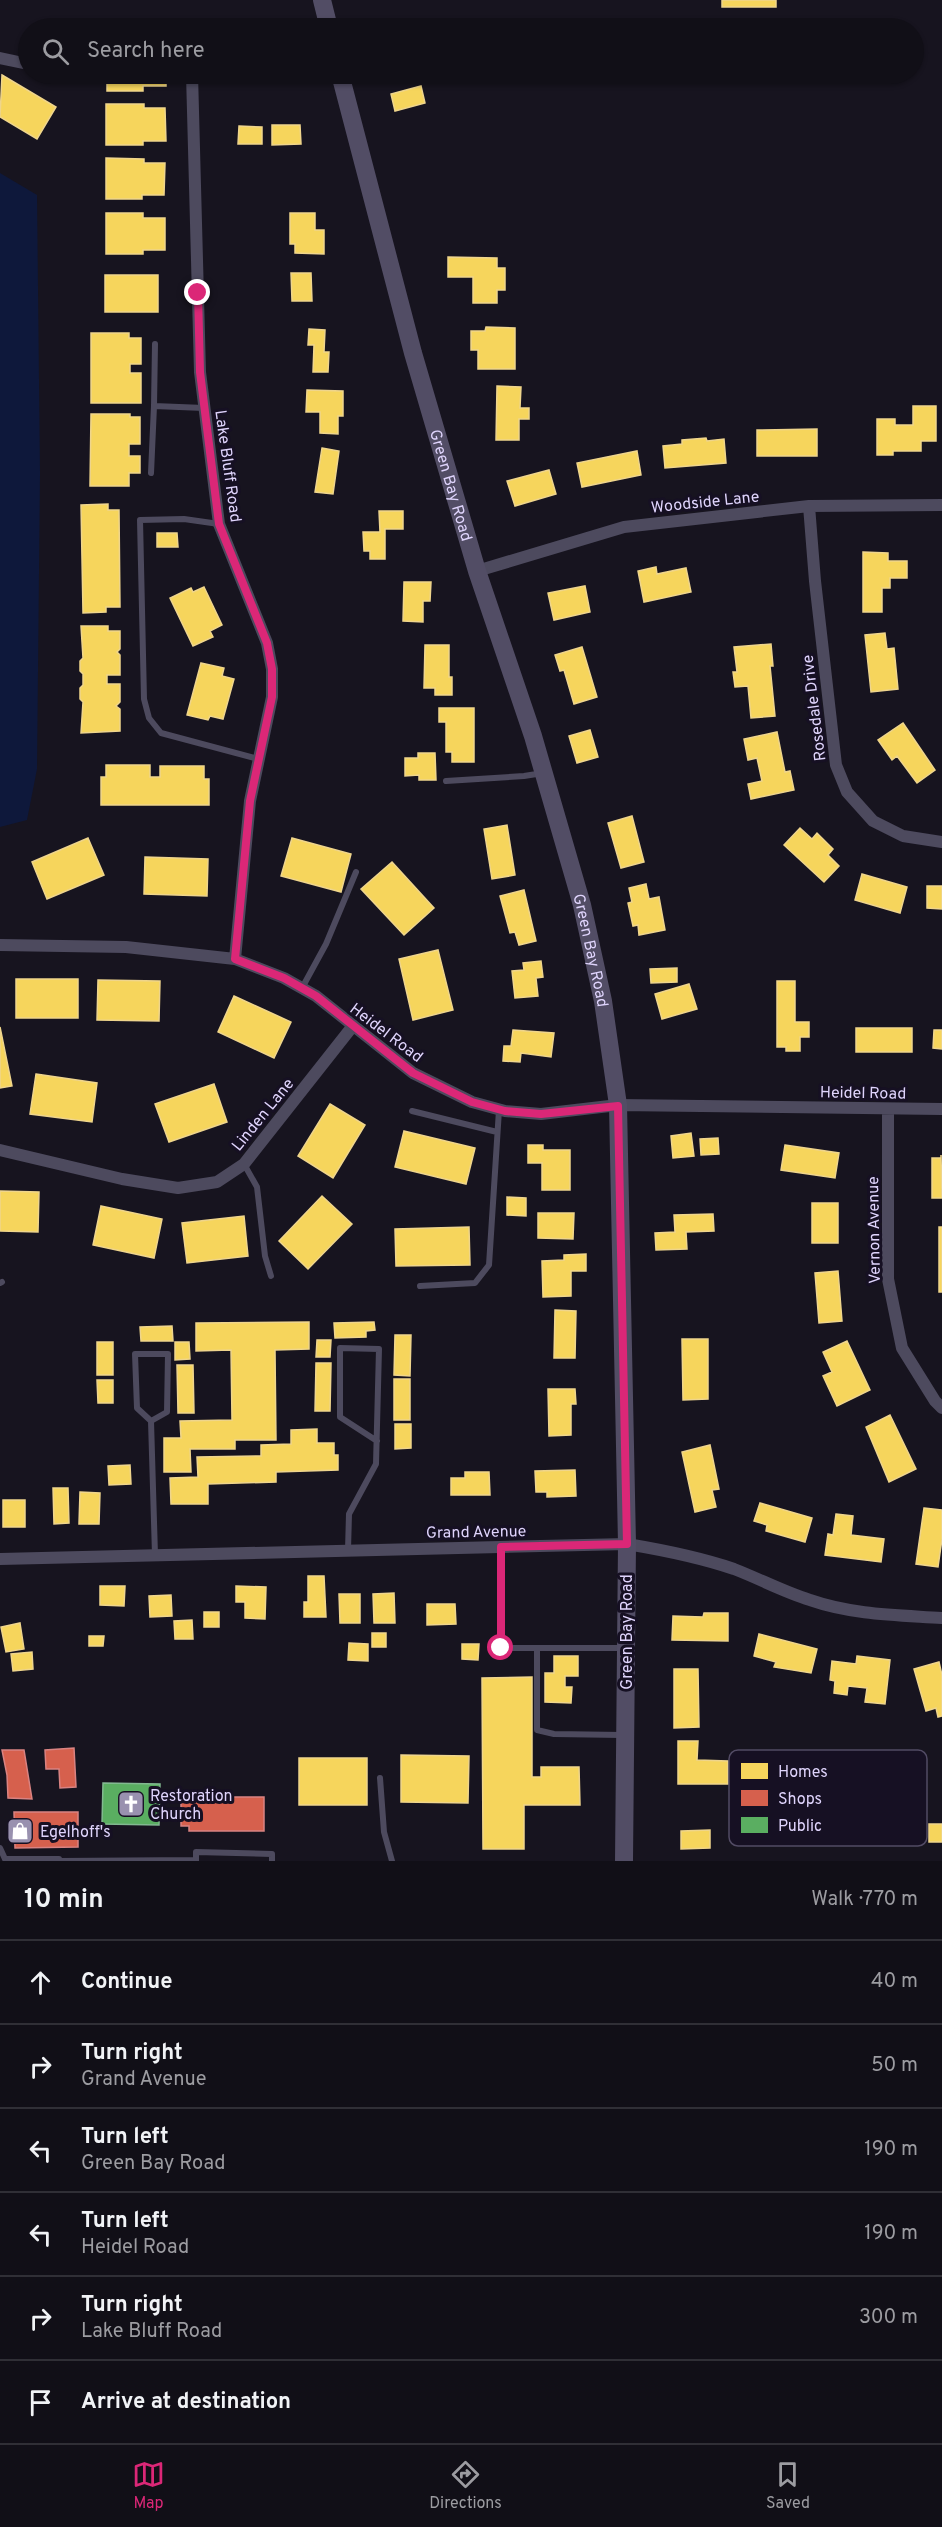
<!DOCTYPE html>
<meta charset="utf-8">
<style>
:root{--surface:#110f17;--page:#1a1820;--text:#f1f3f6;--muted:#9c9ca1;--line:#302f36;--accent:#db2777}
body{margin:0;font-family:Overpass,sans-serif;background:var(--page);color:var(--text)}
.stop{position:absolute;width:18px;height:18px;margin:-14px;border:4px solid #db2777;border-radius:50%;background:#fff}
.stop.end{background:#db2777;border-color:#fff;box-shadow:0 2px 6px #0008}
.list{margin:0;padding:0;list-style:none}
h2{display:flex;justify-content:space-between;align-items:center;height:78px;margin:0;padding:0 24px;font-size:26px}
h2 small{font-size:20px;font-weight:400;color:var(--muted)}
.list li{display:grid;grid-template-columns:39px 1fr auto;gap:18px;align-items:center;box-sizing:border-box;height:84px;padding:0 24px;border-top:2px solid var(--line)}
.list b{display:block;font-size:22px;white-space:nowrap}
.list p{margin:0;font-size:20px;white-space:nowrap;color:var(--muted)}
.list em{font-size:20px;font-style:normal;color:var(--muted)}
.icon{flex:none;width:33px;height:33px;fill:none;stroke:currentColor;stroke-width:2;stroke-linecap:round;stroke-linejoin:round}
.map{position:relative;flex:none;width:942px;height:1861px;overflow:hidden}
.search{position:absolute;background:var(--surface);box-shadow:0 2px 4px #0004;left:18px;right:18px;top:18px;height:66px;display:flex;align-items:center;gap:15px;box-sizing:border-box;padding:0 21px;border-radius:33px;color:var(--muted);font-size:22px}
.sheet{height:582px;background:var(--surface)}
nav{display:flex;justify-content:space-around;align-items:center;box-sizing:border-box;height:84px;border-top:2px solid var(--line);background:var(--surface);font-size:16px;color:var(--muted)}
nav a{display:grid;justify-items:center;gap:3px}
nav .on{color:var(--accent)}
.map>svg:first-child{display:block}
</style>
<div class="map">
<svg width="942" height="1861" viewBox="0 0 942 1861">
<rect width="100%" height="100%" fill="#17141f"/>
<path fill="#0e183b" d="M0,173l37,22 3,278 -3,296 -10,51 -27,7z"/>
<path fill="#f6d55c" stroke="#efd58c" stroke-width="1.5" d="M722,0h54v7h-54z
M107,74h59v12h-23v5h-36z
M2,75l54,32 -19,32 -37,-22z
M421,86l4,17 -30,8 -4,-17z
M106,104h38v4h21l1,33h-23v4h-37z
M272,125h28l1,19 -29,1z
M239,126l23,1v17h-24z
M106,158l38,1v4h21l-1,32h-22v4h-36z
M106,213h37v5h22v32h-22v4h-37z
M290,213h25v17h9v24l-29,-1v-9h-5z
M448,257l49,1v10h8v22h-8v13h-24v-26h-25z
M291,273h20l1,28h-20z
M105,275h53v37h-53z
M486,327l29,1v41h-37v-19h-7v-19h14z
M309,329l16,1 -1,22h5l-1,20h-15l1,-27h-6z
M91,333h38v5h12v26h-11v9h11v30h-50z
M497,386l24,1 -1,21h9v11h-10v21h-23z
M307,390l36,1v25h-5v18l-18,-1v-21h-14z
M913,406h23v35h-15v10h-28v4h-16v-36h18v6h18z
M91,414h39v3h10v27h-11v12h11v17h-11v13h-39z
M817,429v27h-60v-26z
M706,438l1,3 17,-2 2,24 -61,5 -2,-22 19,-2v-4z
M322,448l17,3 -6,43 -18,-2z
M637,451l4,24 -59,12 -5,-24z
M549,470l7,24 -41,12 -8,-25z
M108,504v6h11l1,97h-14v5l-23,1 -2,-108z
M379,511h24v18h-18v30h-15v-8h-6l-1,-19h17z
M157,533h20l1,14h-21z
M863,552l25,1v8h19v17h-17v10h-8v24h-19z
M656,567l1,7 29,-6 5,24 -47,10 -6,-31z
M404,582h27l-1,19h-7v21l-20,-1z
M585,586l5,26 -36,8 -6,-27z
M204,587l18,38 -12,6 3,6 -20,9 -23,-48 21,-10 2,4z
M81,626h27v5h12v18l-3,3 3,3v20h-13v9h13v18l-4,4 4,3v22l-39,2 2,-31 -3,-3v-11l3,-3v-11l-3,-3v-10l3,-3z
M885,633l2,16 7,-1 4,41 -27,3 -6,-57z
M771,644l2,22h-3l5,50 -24,2 -3,-32 -13,1 -2,-15h4l-3,-25z
M425,645h24v32h3v18h-17v-7h-11z
M582,647l15,50 -23,7 -10,-34 -4,1 -5,-16z
M201,663l23,5 -2,8 12,3 -11,40 -13,-3 -2,4 -21,-5z
M439,708h35v54h-22v-10h-6v-30h-7z
M903,723l32,47 -18,13 -20,-27 -5,4 -14,-20z
M590,730l8,27 -21,6 -8,-27z
M777,732l8,40 5,-1 4,19 -43,9 -3,-15 14,-3 -5,-23 -9,2 -4,-21z
M418,753h17l1,27h-17v-5l-14,1v-18h13z
M106,765h44v12h10v-11h44v13h5v26h-108v-28h5z
M632,816l12,46 -23,6 -13,-45z
M507,825l8,50 -23,4 -8,-50z
M800,828l12,11 5,-6 16,16 -5,6 11,11 -15,16 -40,-37z
M88,838l16,37 -57,24 -15,-37z
M292,838l59,16 -10,38 -60,-16z
M145,857l63,2 -1,37 -63,-2z
M392,862l42,46 -30,27 -43,-46z
M862,874l45,13 -7,26 -45,-13z
M646,884l3,15 10,-2 6,33 -26,5 -1,-10 -5,1 -5,-23 4,-1 -3,-14z
M927,886h15v23l-15,-1z
M524,890l12,51 -17,4 -4,-13 -5,1 -10,-37z
M438,950l15,60 -40,10 -14,-61z
M541,961l2,16 -7,1 2,18 -23,2 -3,-27 12,-1 -1,-7z
M677,968v14l-26,1 -1,-14z
M16,979h62v39h-62z
M98,980l62,1 -1,40 -62,-1z
M777,981h18v41h14v15h-9v14h-14v-4h-9z
M689,984l8,25 -35,10 -7,-25z
M234,996l57,26 -17,36 -56,-26z
M0,1027l12,59 -12,2z
M856,1028h56v24h-56z
M513,1030l41,3 -3,24 -30,-4 -1,9 -17,-1 1,-15h7z
M934,1030h8v19l-9,-1z
M36,1074l61,9 -5,39 -62,-8z
M214,1084l13,38 -58,20 -14,-38z
M330,1104l35,21 -32,53 -35,-22z
M404,1131l71,17 -9,36 -71,-17z
M691,1133l3,23 -21,2 -2,-22z
M718,1138l1,16 -18,1 -1,-16z
M528,1145h15v5h27v40h-28v-27h-14z
M785,1145l54,8 -4,25 -54,-8z
M941,1155l1,43h-10v-40h9z
M0,1191l39,1 -1,40 -38,-1z
M322,1196l30,28 -44,45 -29,-28z
M507,1197l19,1v18l-19,-1z
M812,1203h26v40h-26z
M101,1206l61,13 -8,39 -61,-13z
M538,1213h36l-1,26 -35,-1z
M713,1214l1,17 -28,1 1,17 -31,1 -1,-17 20,-1 -1,-17z
M244,1216l4,40 -61,7 -5,-40z
M469,1227l1,38 -74,1 -1,-37z
M939,1227h3v65h-3z
M586,1254v17h-15v25l-28,1 -1,-36 22,-1v-5z
M838,1271l4,50 -23,2 -4,-50z
M555,1310l21,1 -1,47h-21z
M309,1322v27l-34,1 1,90h-41v9h-45l1,23h-27v-34h17l-1,-17 52,-1 -1,-70 -35,1v-28z
M374,1322l1,8 -9,1v6l-31,1 -1,-15z
M172,1326l1,15h-32l-1,-14z
M395,1335h16l-1,41 -16,-1z
M682,1339h26v60l-25,1z
M317,1340h14l-1,17h-14z
M847,1341l23,49 -33,16 -14,-30 9,-4 -9,-20z
M97,1342h16v33h-16z
M175,1342h14l1,17 -15,1z
M316,1363h15l-1,48h-15z
M177,1365h16l1,48h-16z
M394,1379h16v41h-16z
M97,1380h16v23h-15z
M548,1389h27l1,15h-5v31l-22,1z
M890,1415l26,54 -27,13 -23,-55z
M395,1424h16v24l-16,1z
M317,1429v14h17v12h4v15l-62,2v10l-68,2v20h-37l-1,-26 28,-1 -1,-20 64,-1v-11l30,-1v-14z
M710,1445l9,44 -7,1 4,17 -21,5 -13,-60z
M130,1465l1,19 -22,1 -1,-19z
M575,1470l1,26 -29,1v-5h-11l-1,-21z
M465,1472h24l1,23h-39v-17h14z
M53,1488h15l1,35 -15,1z
M80,1492l20,1 -1,31h-20z
M3,1500h22v27h-22z
M760,1503l52,15 -7,24 -39,-11 1,-6 -13,-4z
M924,1508l18,2v29l-4,28 -22,-3z
M836,1514l17,2 -2,19 33,4 -3,23 -56,-7 3,-21 5,1z
M308,1576h16l2,41h-22v-15h4z
M100,1586h25l-1,20 -24,-1z
M236,1586l30,1 -1,32 -20,-1v-16h-9z
M394,1593l1,30h-21l-1,-29z
M339,1594h21v29h-20z
M171,1595l1,21 -22,1 -1,-21z
M427,1604h28l1,20 -29,1z
M204,1612h15v15h-15z
M704,1613h24v28l-56,-1 1,-24 30,1z
M192,1620l1,19h-18l-1,-18z
M20,1623l4,26 -18,3 -5,-25z
M372,1633h14v14h-14z
M759,1634l58,15 -6,24 -37,-6 2,-5 -22,-6z
M89,1636h15l-1,10h-14z
M349,1643l19,1v17l-20,-1z
M462,1644h17l-1,16 -16,-1z
M32,1652l1,17 -20,2 -2,-17z
M554,1656h24v20h-13v11h7l-1,16 -26,-1v-29h9z
M857,1656l33,4 -5,44 -20,-2 2,-14 -19,-2 -1,9 -13,-2 1,-12 -5,-1 2,-19 24,3z
M939,1662l3,13v41l-4,1 -2,-9 -10,3 -12,-42z
M674,1669h24l1,58 -25,1z
M532,1677v100h9v-10h38l1,38h-56v44h-41l-1,-171z
M678,1741h20l-1,19 31,1v23h-50z
M401,1755l68,1 -1,47 -67,-1z
M299,1758h68v47h-68z
M929,1824h13v18h-13z
M710,1830v18l-29,1v-18z"/>
<path fill="#d6604d" stroke="#d98382" stroke-width="1.5" d="M74,1748l2,39 -16,1 -1,-19h-13l-1,-19z
M2,1750h22l8,49 -24,-1 -1,-23z
M181,1792h27v5h56v34h-75v-5h-8z
M14,1812h64v35l-63,1z"/>
<path fill="#5aae61" stroke="#82b990" stroke-width="1.5" d="M103,1783l57,1 -1,41 -57,-1z"/>
<g fill="none" stroke-linecap="round" stroke-linejoin="round">
<path stroke="#4d4a5e" stroke-width="6" d="M155,344l-1,62 50,2
M151,473l3,-67
M219,524l-35,-5 -44,1 4,179 5,19 12,15 97,26
M446,781l78,-5 19,-3
M302,988l24,-44 30,-72
M412,1111l85,21
M244,1164l13,23 8,69 6,20
M0,1283l2,-1
M420,1286l55,-3 14,-18 10,-155
M151,1421l16,-9 1,-58h-33l2,54 14,13 4,134
M501,1547v101h124
M348,1550l1,-36 27,-50 3,-115 -39,-1v69l37,24
M537,1648v82l17,4 68,1
M380,1778l4,54 8,29
M0,1848l5,11h54
M59,1861l137,-1
M196,1861v-9l76,2v7"/>
<path stroke="#4d4a5e" stroke-width="12" d="M0,58l28,6
M192,74l8,298 19,152 48,119 5,26v28l-22,104 -15,158
M809,506l6,75 21,184 11,27 26,29 30,15 39,6
M477,571l147,-44 185,-21 133,-1
M0,945l126,2 109,12 49,19 32,18 97,77 59,29 33,9 36,3 77,-9 324,4
M888,1110v169l14,69 33,53 7,7
M0,1150l122,29 56,9 39,-6 27,-18 108,-137
M0,1559l627,-15c36,6 72,13 107,25 26,10 50,23 76,31 43,15 88,15 132,18"/>
<g stroke="#524d65" stroke-width="18">
<path d="M322,0l7,28"/>
<path id="s1" d="M340,74l73,279 64,218 56,165 49,169 21,96 15,104 9,439 -3,317"/>
</g>
</g>
<g fill="none" stroke-linecap="round" stroke-linejoin="round">
<path stroke="#db2777" stroke-width="8" d="M198,293l2,79 19,152 48,119 5,26v28l-22,104 -15,158 49,19 32,18 97,77 59,29 33,9 36,3 77,-8 9,438 -126,3v101"/>
</g>
<defs>
<symbol id="church-square" viewBox="-11 -11 22 22"><rect x="-9" y="-9" width="18" height="18" rx="4" fill="#9991af" stroke="#161023"/><path d="M-1.2-6h2.4v3.5h3.3v2.4h-3.3V6h-2.4V-.1h-3.3v-2.4h3.3Z" fill="#fff"/></symbol>
<symbol id="shop-square" viewBox="-11 -11 22 22"><rect x="-9" y="-9" width="18" height="18" rx="4" fill="#9991af" stroke="#161023"/><path d="M-5-2.5h2.3a2.7 3.5 0 0 1 5.4 0H5L5.5 6h-11ZM-1.5-2.5h3a1.5 2.3 0 0 0-3 0Z" fill="#fff"/></symbol>
</defs>
<g fill-rule="evenodd">
<use href="#church-square" x="116" y="1789" width="30" height="30"/>
<use href="#shop-square" x="5" y="1816" width="30" height="30"/>
</g>
<g text-anchor="middle" stroke-width="6" stroke-linejoin="round" paint-order="stroke">
<g font-size="16" fill="#dfd4fc" stroke="#161023">
<text transform="translate(229 466) rotate(82)" y="6">Lake Bluff Road</text>
<text dy="6" stroke="none"><textPath href="#s1" startOffset="426">Green Bay Road</textPath></text>
<text transform="translate(705 501) rotate(-6)" y="6">Woodside Lane</text>
<text transform="translate(813 708) rotate(-97)" y="6">Rosedale Drive</text>
<text dy="6" stroke="none"><textPath href="#s1" startOffset="912">Green Bay Road</textPath></text>
<text transform="translate(387 1032) rotate(37)" y="6">Heidel Road</text>
<text transform="translate(863 1092) rotate(1)" y="6">Heidel Road</text>
<text transform="translate(262 1114) rotate(-51)" y="6">Linden Lane</text>
<text transform="translate(873 1230) rotate(-91)" y="6">Vernon Avenue</text>
<text transform="translate(476 1531) rotate(-1)" y="6">Grand Avenue</text>
<text transform="translate(626 1632) rotate(-90)" y="6">Green Bay Road</text>
</g>
<g font-size="16" fill="#dfd4fc" stroke="#161023" text-anchor="start">
<text x="150" y="1801">Restoration<tspan x="150" dy="18">Church</tspan></text>
<text x="40" y="1837">Egelhoff's</text>
</g>
</g>
<rect x="729" y="1750" width="198" height="96" rx="9" fill="#161023" stroke="#524b64" stroke-width="1.5"/>
<rect x="741" y="1763" width="27" height="16" fill="#f6d55c"/>
<rect x="741" y="1790" width="27" height="16" fill="#d6604d"/>
<rect x="741" y="1817" width="27" height="16" fill="#5aae61"/>
<g font-size="16" fill="#dfd4fc">
<text x="778" y="1777">Homes</text>
<text x="778" y="1804">Shops</text>
<text x="778" y="1831">Public</text>
</g>
</svg>
<div class="stop" style="left:501px;top:1648px"></div>
<div class="stop end" style="left:198px;top:293px"></div>
<div class="search"><svg class="icon" aria-label="search" viewBox="0 0 24 24"><circle cx="10" cy="10" r="6"/><path d="M15 15l6 6"/></svg>Search here</div>
</div>
<section class="sheet">
<h2>10 min<small>Walk · 770 m</small></h2>
<ul class="list">
<li><svg class="icon" aria-label="ahead" viewBox="0 0 24 24"><path d="M12 20V5M6 11l6-6 6 6"/></svg><div><b>Continue</b></div><em>40 m</em></li>
<li><svg class="icon" aria-label="right" viewBox="0 0 24 24"><path d="M7 20v-9h11M14 6l5 5-5 5"/></svg><div><b>Turn right</b><p>Grand Avenue</p></div><em>50 m</em></li>
<li><svg class="icon" aria-label="left" viewBox="0 0 24 24"><path d="M17 20v-9H6M10 6l-5 5 5 5"/></svg><div><b>Turn left</b><p>Green Bay Road</p></div><em>190 m</em></li>
<li><svg class="icon" aria-label="left" viewBox="0 0 24 24"><path d="M17 20v-9H6M10 6l-5 5 5 5"/></svg><div><b>Turn left</b><p>Heidel Road</p></div><em>190 m</em></li>
<li><svg class="icon" aria-label="right" viewBox="0 0 24 24"><path d="M7 20v-9h11M14 6l5 5-5 5"/></svg><div><b>Turn right</b><p>Lake Bluff Road</p></div><em>300 m</em></li>
<li><svg class="icon" aria-label="arrive" viewBox="0 0 24 24"><path d="M6 21V4h12l-3 4 3 4H6"/></svg><div><b>Arrive at destination</b></div></li>
</ul>
</section>
<nav>
<a class="on"><svg class="icon" aria-label="map" viewBox="0 0 24 24"><path d="M3 6l6-2 6 2 6-2v14l-6 2-6-2-6 2zM9 4v14M15 6v14"/></svg>Map</a>
<a><svg class="icon" aria-label="directions" viewBox="0 0 24 24"><path d="M12 3l9 9-9 9-9-9zM9 14v-3h6M13 9l2 2-2 2"/></svg>Directions</a>
<a><svg class="icon" aria-label="saved" viewBox="0 0 24 24"><path d="M7 4h10v16l-5-4-5 4z"/></svg>Saved</a>
</nav>
